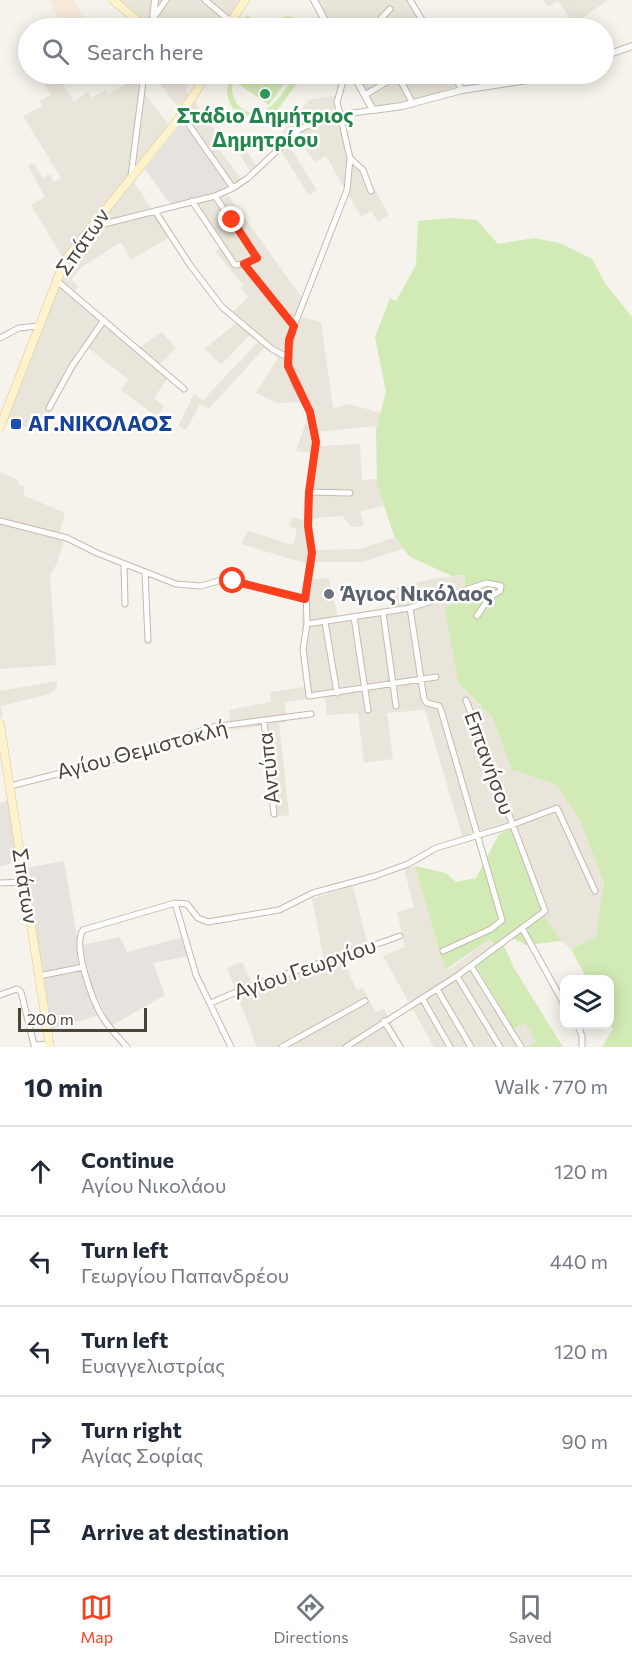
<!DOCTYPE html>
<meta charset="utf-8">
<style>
:root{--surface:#fff;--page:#f6f6f7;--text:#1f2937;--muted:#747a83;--line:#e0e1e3;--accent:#fc3f1d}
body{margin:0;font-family:Commissioner,sans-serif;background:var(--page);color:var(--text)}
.controls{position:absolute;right:18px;bottom:18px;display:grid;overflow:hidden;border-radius:12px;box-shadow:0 3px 15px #0003}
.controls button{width:54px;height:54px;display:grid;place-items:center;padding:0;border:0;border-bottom:2px solid var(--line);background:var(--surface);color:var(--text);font:30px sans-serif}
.scale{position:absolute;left:18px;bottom:15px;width:129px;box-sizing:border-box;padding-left:6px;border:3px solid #4b4439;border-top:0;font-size:16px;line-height:21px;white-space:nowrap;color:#4b4439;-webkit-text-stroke:4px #fff;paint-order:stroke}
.stop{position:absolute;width:18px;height:18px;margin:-14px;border:4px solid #fc3f1d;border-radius:50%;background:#fff}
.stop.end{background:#fc3f1d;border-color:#fff;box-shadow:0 2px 6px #0008}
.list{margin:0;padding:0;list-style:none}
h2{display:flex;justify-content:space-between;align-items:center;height:78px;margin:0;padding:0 24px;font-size:26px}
h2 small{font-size:20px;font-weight:400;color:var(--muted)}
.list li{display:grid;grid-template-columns:39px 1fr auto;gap:18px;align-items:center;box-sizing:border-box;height:90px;padding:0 24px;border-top:2px solid var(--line)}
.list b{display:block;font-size:22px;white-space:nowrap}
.list p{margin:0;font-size:20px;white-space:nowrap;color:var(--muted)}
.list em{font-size:20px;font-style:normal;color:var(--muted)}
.icon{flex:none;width:33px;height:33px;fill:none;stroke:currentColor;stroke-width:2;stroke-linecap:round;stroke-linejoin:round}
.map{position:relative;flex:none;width:632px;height:1047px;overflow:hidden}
.search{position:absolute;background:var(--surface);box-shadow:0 3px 15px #0003;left:18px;right:18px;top:18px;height:66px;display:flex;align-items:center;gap:15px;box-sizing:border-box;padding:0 21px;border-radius:33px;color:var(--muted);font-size:22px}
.sheet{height:528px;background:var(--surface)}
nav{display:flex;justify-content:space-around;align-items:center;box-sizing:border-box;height:84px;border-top:2px solid var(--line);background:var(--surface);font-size:16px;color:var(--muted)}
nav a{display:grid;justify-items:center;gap:3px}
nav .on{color:var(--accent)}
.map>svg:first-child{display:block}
</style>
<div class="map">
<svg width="632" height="1047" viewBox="0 0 632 1047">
<rect width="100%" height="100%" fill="#f6f3ec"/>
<path fill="#eae5da" d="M119,0h122l-18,28h-72z
M318,0h90l17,28h-91z
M543,0h65l-34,24 -16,-23 -10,6z
M37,74h19l18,27 14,-9 3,6 14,-8 4,4 24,-15 37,47 -108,131 -31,-52 14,-8 -17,-31 6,-3 9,15 7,-4 4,8 7,-4 -38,-62 19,-10 -2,-5 11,-6z
M171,74h13l6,5 -4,11 38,52 -8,3 26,35 -8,6 -74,-103z
M356,74h95l7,12 -59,19 -23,2z
M502,74h39l-3,3 -32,4z
M335,96l12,60 21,21 21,38 -11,7 -7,-11 -10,6 -35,-61 -11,6 -18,-25 -9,7 29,46 -8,5 -34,-53 34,-42z
M247,151l10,16 -6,6 -11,-18z
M134,182l36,55 -39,23 -10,-18 -39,25 -11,13 8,7 -6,5 66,56 22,-16 15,16 -17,17 11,10 -16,23 10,9 -7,10 -36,-27 7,-11 -40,-31 -37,62 -16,22 -27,-13 53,-142 11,-20z
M228,195l75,104 -7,17 25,6 12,86 16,-4 32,9 -4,13 -60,6 2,14 41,-2 2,36 15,-1 7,27 -24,5 4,15 -12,1 -10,-11 -30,2 2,32 46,-1 35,-12 9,12 -42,13h-46l-3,17 16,-1 9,40 58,-10 -5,-20 47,-10 27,-3 -7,107 35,36 19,52 45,15 23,36 24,62 -8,54 -25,12 -10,-8 -16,-23 -36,-96 -47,14 -37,-126 -38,3 6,46 -29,4 -6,-50 -31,2 -2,-18 -40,5 1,20 -7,1 10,92 -16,2 -11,-91 -31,4 -2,-20 42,-8 -1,-10 35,-5 -4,-26 2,-74 5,-23 -67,-20 7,-13 45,14 4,-16 -8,-3 3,-9 13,4 6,-68 -15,-2 12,-35 -6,-14 -26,1 -20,-10 22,-35 -13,-11 -56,62 -9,-5 -14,26 -8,-4 16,-32 9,6 55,-58 -8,-7 -29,30 -16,-16 31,-26 -7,-7 19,-19 -7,-9 2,-3 -28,-34 6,-3 -29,-43z
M0,472l18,8v4l7,3 -2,8 42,18 -7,25 6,2 -7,24 -7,10 6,91 -56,4z
M57,681v6l-7,7 -49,12 2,11 -3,1v-27z
M415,866l30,104 8,-3 37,-28 8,10 -22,17 36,62 13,-6 12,20 -9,5h-94l-51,-91 22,-9 -8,-35 17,-5 -10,-38z
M353,886l15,60 -5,8 -21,6 15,30 6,-2 12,24 9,-3 21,38h-148l-30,-79 15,-6 10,22 72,-24 -12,-61z"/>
<path fill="#f7ead8" d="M49,0h25l12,23 -12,5h-10z"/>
<path fill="#e6e2dd" d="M180,125l7,1 41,59 -2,4 -17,5 -38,11 -26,-36z
M9,800l9,61 -18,6v-64z
M64,861l16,92 20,62 -48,14 -26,-161z
M120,937l7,15 56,-15 5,19 -35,7 12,32 -54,31 -24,-50 -5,-31z"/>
<path fill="#d2eab5" d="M247,15l15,10 -3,3h-21z
M287,16l16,3 9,9c-15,1 -26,-16 -40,0h-7l8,-8z
M233,74h7l-8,12c0,8 2,15 8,21 25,21 44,-17 56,-33h8l-34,46c-13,-9 -41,5 -43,-31z
M244,74h47l-22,31 -32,-22z
M453,218l24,2 21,24 36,-6 26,5 32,16 13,24 27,34v730h-30l11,-18 -3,-6v-43l-23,-1 -16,-30 25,-12 8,-54 -24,-62 -23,-36 -45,-15 -19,-52 -35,-36 -13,-74 19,-11 1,-22 -13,1 -42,-19 -16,-21 -17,-52 -1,-54 10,-38 -11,-55 15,-39 6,3 20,-36 2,-44z
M511,829l34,88 16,24 -35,4 -14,-7 -8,8 10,22 49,79h-35l8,-6 -11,-18 -12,5 -37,-62 22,-17 -8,-10 -45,31 -30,-104 31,7 10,9 20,-4 23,-44z"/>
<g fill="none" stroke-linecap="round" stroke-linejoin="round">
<defs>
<path id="minor" d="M205,0l30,25
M410,0l17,28
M154,17l12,-17
M372,28l18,-19
M345,74l-8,28 13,56 -3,32 -53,136 -7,31 8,27 15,28 6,30 -8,58v26l4,27 -6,34 1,37 -4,25 6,47 127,-19
M397,74l16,30
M453,74l9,16
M365,95l33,-20
M182,115l51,73
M350,158l13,12 8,21
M131,176l13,-102
M215,196l42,62 -13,6
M192,201l43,64 9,-1 50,62
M155,211l35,54 32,42 50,42 15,8
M92,225h8l115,-29 18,-8 15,-10 52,-49 28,-12 45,-7
M56,280l128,109
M0,338l19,-10 19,-2
M49,408l23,-42 32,-46
M309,492l41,1
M0,521l67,17 30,15 79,31 25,2 24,-7 80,20
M124,565l1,39
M145,572l3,68
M410,608l14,91 3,4 12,3 2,4 61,210 -11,9 -48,22
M383,612l13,94
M354,617l14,93
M325,622l12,71
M307,624l103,-16 77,-25 14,3 -1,5 -11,7 -12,18
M264,721l10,93
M10,786l102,-26 101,-33 98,-13
M0,883l25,-1
M175,903l21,72 35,72
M522,928l42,76
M471,966l50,81
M39,976l44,-9
M457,976l43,71
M437,989l34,58
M0,995l17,-6 4,3 13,53 16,-1
M422,998l28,49
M211,1003c61,-28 126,-44 189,-67
M384,1021l16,26
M577,1024l5,12v11
M127,1047c-8,-9 -17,-18 -24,-29 -10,-16 -31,-71 -20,-88l92,-27 12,1 11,14 10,4 71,-12 34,-17 62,-17 33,-12 28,-16 76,-23 45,-17 38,83
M282,1047l83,-46
M346,1047l111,-71 88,-65 -79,-211"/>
<path id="tertiary" d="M314,0l15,28
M152,28l3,-28
M604,56l28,-10
M353,74l20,36 29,-4 60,-16 106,-16"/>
<path id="secondary" d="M113,0l33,28
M227,28l18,-28
M189,74l10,8
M0,427l65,-167 112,-139 30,-47
M0,724l50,323"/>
</defs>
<use href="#minor" stroke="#c2bbae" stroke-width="7"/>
<use href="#tertiary" stroke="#c2bbae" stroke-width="8"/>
<use href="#secondary" stroke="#d6c79b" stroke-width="9"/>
<use href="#minor" stroke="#fff" stroke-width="5"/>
<use href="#tertiary" stroke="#fff" stroke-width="6"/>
<use href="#secondary" stroke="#fff3cd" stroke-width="8"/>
</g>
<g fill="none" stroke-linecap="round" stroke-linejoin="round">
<path stroke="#fc3f1d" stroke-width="8" d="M232,220l25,38 -13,6 50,62 -5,14 -1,26 22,46 6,30 -7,50 -1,34 4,27 -7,46 -72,-18"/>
</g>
<circle fill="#2e9e5b" stroke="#fff" stroke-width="2" cx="265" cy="94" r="6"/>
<rect fill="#1a4fb4" stroke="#fff" stroke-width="2" x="10" y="418" width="12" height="12" rx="3"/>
<circle fill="#6b7280" stroke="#fff" stroke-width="2" cx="329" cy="594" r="6"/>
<g text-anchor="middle" stroke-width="5" stroke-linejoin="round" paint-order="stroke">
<g font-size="21" font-weight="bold" fill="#27864d" stroke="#fff">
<text x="265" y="123">Στάδιο Δημήτριος<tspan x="265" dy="24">Δημητρίου</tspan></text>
</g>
<g font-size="21" fill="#4b4439" stroke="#fff">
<text transform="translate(83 242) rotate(-55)" y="7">Σπάτων</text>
<text transform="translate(142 750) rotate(-15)" y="7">Αγίου Θεμιστοκλή</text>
<text transform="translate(489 763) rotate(70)" y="7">Επτανήσου</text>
<text transform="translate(269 768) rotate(-96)" y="7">Αντύπα</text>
<text transform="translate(25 886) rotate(81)" y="7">Σπάτων</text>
<text transform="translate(305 969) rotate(-19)" y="7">Αγίου Γεωργίου</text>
</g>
<g font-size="21" font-weight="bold" fill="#164399" stroke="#fff" text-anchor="start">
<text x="28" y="431">ΑΓ.ΝΙΚΟΛΑΟΣ</text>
</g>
<g font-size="21" font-weight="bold" fill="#5b616d" stroke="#fff" text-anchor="start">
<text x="341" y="601">Άγιος Νικόλαος</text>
</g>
</g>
</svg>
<div class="controls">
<button><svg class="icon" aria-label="layers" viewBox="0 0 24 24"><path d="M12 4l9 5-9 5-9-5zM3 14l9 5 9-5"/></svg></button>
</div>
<div class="scale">200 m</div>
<div class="stop" style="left:233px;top:581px"></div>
<div class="stop end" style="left:232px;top:220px"></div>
<div class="search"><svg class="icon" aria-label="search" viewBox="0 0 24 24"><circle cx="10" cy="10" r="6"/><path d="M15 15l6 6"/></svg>Search here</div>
</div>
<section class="sheet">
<h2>10 min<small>Walk · 770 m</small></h2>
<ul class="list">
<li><svg class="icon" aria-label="ahead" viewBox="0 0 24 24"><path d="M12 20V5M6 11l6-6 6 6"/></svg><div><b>Continue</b><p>Αγίου Νικολάου</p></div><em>120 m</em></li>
<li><svg class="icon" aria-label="left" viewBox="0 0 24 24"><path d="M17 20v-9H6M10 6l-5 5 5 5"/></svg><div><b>Turn left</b><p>Γεωργίου Παπανδρέου</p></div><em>440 m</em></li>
<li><svg class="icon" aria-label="left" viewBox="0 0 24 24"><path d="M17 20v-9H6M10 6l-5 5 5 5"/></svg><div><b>Turn left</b><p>Ευαγγελιστρίας</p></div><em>120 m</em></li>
<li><svg class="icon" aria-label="right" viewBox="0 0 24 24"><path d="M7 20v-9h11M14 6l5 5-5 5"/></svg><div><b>Turn right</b><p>Αγίας Σοφίας</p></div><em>90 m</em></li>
<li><svg class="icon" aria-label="arrive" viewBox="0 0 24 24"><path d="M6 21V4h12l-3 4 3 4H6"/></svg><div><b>Arrive at destination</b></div></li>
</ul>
</section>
<nav>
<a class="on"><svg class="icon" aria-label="map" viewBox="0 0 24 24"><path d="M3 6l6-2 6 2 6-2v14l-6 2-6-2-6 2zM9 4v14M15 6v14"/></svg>Map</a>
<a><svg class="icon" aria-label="directions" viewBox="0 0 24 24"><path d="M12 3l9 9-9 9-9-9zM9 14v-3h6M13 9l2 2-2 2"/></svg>Directions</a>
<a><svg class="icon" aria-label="saved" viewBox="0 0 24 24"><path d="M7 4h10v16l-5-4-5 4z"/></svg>Saved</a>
</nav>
